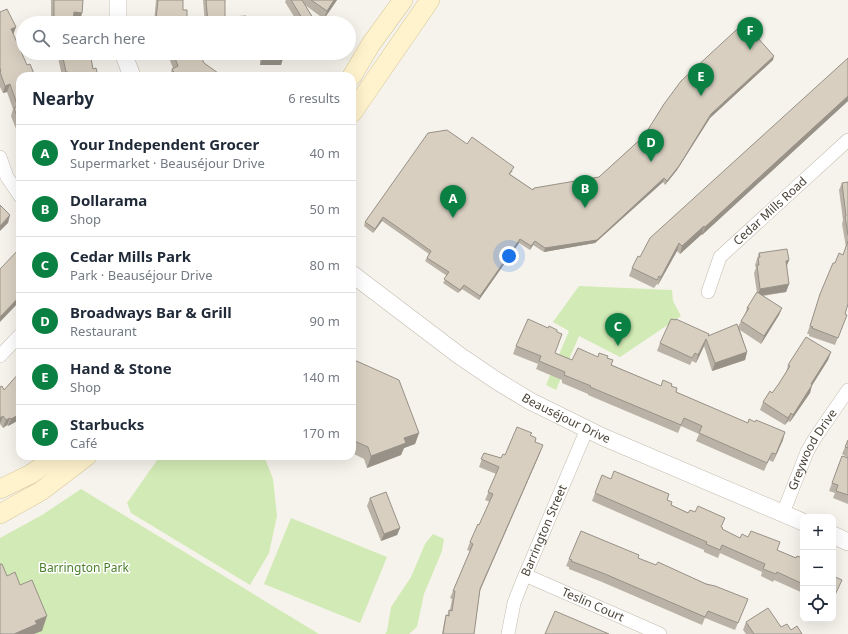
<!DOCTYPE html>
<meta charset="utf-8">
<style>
:root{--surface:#fff;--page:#f2f2f3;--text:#1f2937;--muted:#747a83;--line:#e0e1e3;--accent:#0b8043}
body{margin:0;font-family:"Noto Sans",sans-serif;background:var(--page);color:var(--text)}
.controls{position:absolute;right:12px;bottom:12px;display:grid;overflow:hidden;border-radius:8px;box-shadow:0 4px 16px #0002}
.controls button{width:36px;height:36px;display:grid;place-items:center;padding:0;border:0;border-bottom:1px solid var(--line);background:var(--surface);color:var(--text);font:20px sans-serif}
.you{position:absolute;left:509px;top:256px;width:14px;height:14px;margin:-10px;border:3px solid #fff;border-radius:50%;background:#1a73e8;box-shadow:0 0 0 6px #1a73e833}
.badge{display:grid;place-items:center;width:26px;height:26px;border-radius:50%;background:var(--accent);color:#fff;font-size:13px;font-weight:700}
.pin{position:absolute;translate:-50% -33px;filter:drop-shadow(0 1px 2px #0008)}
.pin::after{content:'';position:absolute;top:21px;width:14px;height:12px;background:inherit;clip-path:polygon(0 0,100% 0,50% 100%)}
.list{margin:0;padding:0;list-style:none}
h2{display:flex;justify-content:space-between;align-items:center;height:52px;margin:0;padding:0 16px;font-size:17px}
h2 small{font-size:13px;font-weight:400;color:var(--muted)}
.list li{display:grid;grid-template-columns:26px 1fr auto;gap:12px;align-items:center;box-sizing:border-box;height:56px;padding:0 16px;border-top:1px solid var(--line)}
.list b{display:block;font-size:15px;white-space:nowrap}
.list p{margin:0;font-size:13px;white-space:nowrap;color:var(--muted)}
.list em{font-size:13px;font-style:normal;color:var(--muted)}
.icon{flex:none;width:22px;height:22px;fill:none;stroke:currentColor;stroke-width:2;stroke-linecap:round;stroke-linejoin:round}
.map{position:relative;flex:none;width:848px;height:634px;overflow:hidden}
.search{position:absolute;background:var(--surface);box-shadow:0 4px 16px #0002;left:16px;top:16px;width:340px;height:44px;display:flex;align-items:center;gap:10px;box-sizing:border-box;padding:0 14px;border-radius:22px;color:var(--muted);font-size:15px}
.panel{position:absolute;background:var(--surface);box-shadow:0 4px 16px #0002;left:16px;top:72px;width:340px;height:388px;border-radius:12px}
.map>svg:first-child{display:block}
</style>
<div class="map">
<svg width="848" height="634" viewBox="0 0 848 634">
<rect width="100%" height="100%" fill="#f6f3ec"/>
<path fill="#d2eab5" d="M579,286l93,4 1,11 8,15 -61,41 -41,-21 -23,54 -10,-5 23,-54 -16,-9z
M160,456h104l9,23 4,37 -8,37 -19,32 -119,-72 -4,-10z
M81,489l238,145h-319v-96l42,-23z
M291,518l96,39 -27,66 -96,-39z
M433,534l11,5 -2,12 -18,43 -7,33 -8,7h-24l2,-3 4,-24 20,-30 14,-33z"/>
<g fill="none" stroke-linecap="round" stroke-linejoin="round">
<defs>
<g id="minor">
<path d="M0,157l7,20 13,19"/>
<path id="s1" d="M708,292l12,-35 128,-117"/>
<path d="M0,356l20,-21"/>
<path id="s2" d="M783,513l24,-61 8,-14 33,-48"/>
<path id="s3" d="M525,575l135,59"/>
<path id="s4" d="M508,634l6,-31 7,-18 66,-156"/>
</g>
<g id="tertiary">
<path d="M118,0v23"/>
<path d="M123,53l9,23"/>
<path id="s5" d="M352,274l108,82 37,25 33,20 73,36 200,85"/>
<path d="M833,535l15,7"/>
</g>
<path id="secondary" d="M352,76l19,-32 32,-44
M352,113l78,-113
M0,489l31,-15 26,-18
M0,514l41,-23 46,-35"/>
</defs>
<use href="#minor" stroke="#c2bbae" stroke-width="14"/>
<use href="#tertiary" stroke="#c2bbae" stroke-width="18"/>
<use href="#secondary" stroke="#d6c79b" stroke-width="20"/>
<use href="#minor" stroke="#fff" stroke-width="13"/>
<use href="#tertiary" stroke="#fff" stroke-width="17"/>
<use href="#secondary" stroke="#fff3cd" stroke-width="19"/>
</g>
<path fill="#bab2a6" d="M51,0h32l-1,13 -2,7h-7v3h-22z
M156,0h27v10l4,13h-33z
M203,0h22v23h-20z
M286,0h16v1l1,-1h34l-13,19 -19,-14 11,18h-18l-13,-21z
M0,12l16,15 -3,7 7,42v63l-9,-23 2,-7 -6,-17 -4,1 -3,-6z
M232,17l14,6h-16z
M758,38l15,22 -63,58 -33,52 -12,15 -2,-3 -68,61 -51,9 -11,-7 -3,5 -11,-7 -40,57 -17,-11 -4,4 -15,-10 4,-7 -22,-15 4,-7 -47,-33 -9,12 -9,-7 1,-4 102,-78 46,27 -3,3 23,16 66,-13 45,-41 20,-32z
M57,53h33l3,16 5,7h-36z
M167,53h32l5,10 12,13h-46l2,-7 1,-1z
M248,53h42l-2,5h-5l-2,7h-21v-6h-12z
M848,58v43l-146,134v-1l-22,20 -3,-3 -19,34 -1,-1 -3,4 -25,-12 3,-8 8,-11z
M848,182v122l-3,10 2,1 -12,30 -26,-9v-2h-2l11,-32 17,-39 8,-8 3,-8 -4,-23 1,-4 -4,-30 3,-7z
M759,253l30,7 -3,7 3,17 -3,8 -23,4 19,12 -3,7 -18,29 -21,-14 7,22 -2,8 -33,11 -8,-25 -8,17 -4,-2 -2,4 -33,-14 3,-8 48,-7 30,-9 3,-6 4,-7 2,-6 10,-15 -3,-20 2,-5 -1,-3z
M557,332l-2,21 17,7 26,-3 10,1 4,7 49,21h11l4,6 107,48 -10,22 -4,-2 -5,11 -68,-30 3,-7 -18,-8 -3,7 -90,-38v-1l-26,-11v-3l-26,-11 2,-5 -25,-10 3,-8z
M831,352l-3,8 -16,25 -2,8 -20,29 -2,-1 -3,4 -25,-15 3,-8 9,-9 6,-8 8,-12 2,-8z
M352,359l67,74 -4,11 -11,4 -3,7 -34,13 -3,-9 -12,-6z
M20,369l-1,51 -11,6 -1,-1 -4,3 -3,-4 4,-34 13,-14 2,-5z
M531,436l4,6 5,11 -60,138 -6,43h-32l2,-11 2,-8 1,1 2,-6h1l2,-11 -2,-1 20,-47 -3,-1 3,-8 9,-17 11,-23 -5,-2 11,-26 -17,-7 5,-14 17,5z
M848,440v18l-6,-4z
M842,456l6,2v46l-15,-6 2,-5 -6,-2z
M611,479l58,15 -2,6 4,5 50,22 1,2 18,9 37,12 19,8h7v35l-29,-13 -1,2 -12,-6 1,-4 -42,-19 -2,5 -14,-6v-2l-112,-49 3,-8z
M370,498l30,30 -3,7 -16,6 -14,-35z
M638,558l18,7 92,34 -13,31 -30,-12 -3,7 -100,-43 -33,-13v-2l-3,-1 3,-7z
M746,622l35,5 10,3 11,4h-56l-3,-4z"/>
<path fill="#979187" d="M334,0h3l-13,19 3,-8z
M74,12l8,1 -2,7h-9z
M16,27l-3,8 -2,-6z
M159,53h7l-8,3z
M251,53h11l-2,6h-12z
M283,53h7l-2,5h-5l-2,7h-21l3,-8z
M774,56l-1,4 -63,58 -33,52 -12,15 2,-4 44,-67z
M66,72h2l-2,4h-1z
M10,84l-3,8 -4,1 2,-7z
M848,96v5l-146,134 3,-8z
M664,178l-1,4 -68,61 -51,9 1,-4z
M10,215l-2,8 -8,8v-5z
M383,217l-1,4 -9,12 2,-4z
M704,226l-2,8 -22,20 2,-8z
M520,239l-1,4 -40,57 1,-4z
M535,241l-2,4 -3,5 1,-4z
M679,243l-2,8 -19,34 3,-8z
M789,260l-3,8v-7z
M789,284l-3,8 -29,4 3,-7z
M464,285l-2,4 -4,4 2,-3z
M20,296v5l-20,21v-5z
M782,308l-3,7 -18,29 3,-8z
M706,339l-2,7 -8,17 2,-8z
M747,352l-2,8 -33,11 3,-8z
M831,352l-3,8 -20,32 3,-8z
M812,385l-2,8 -20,29 3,-7z
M791,413l-3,8 -3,4 3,-7z
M20,414v5l-1,1 -11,6 3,-7z
M3,416l-3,8v-6z
M10,418l-3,7 -4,3 3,-8z
M785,432l-2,8 -10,22 3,-8z
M419,433l-4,11 -11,4 -3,7 -34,13 4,-12 33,-18z
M543,445l-3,8 -63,144 3,-8z
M400,528l-3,7 -16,6 3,-7z
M47,616l-5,15 -8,3h-20l21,-13z"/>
<path fill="#d8cfc1" stroke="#979187" d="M54,0h29l-1,13 -8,-1 -1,11h-18l-1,-5z
M158,0h25v10h4v13h-32v-4h1z
M206,0h19v23h-17z
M291,0h11l14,23h-11z
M311,0h23l-7,11z
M7,9l9,18 -5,2 16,36 3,-1 5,12h-15v49l-6,-17 4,-1 -8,-23 -5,2 -5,-14 1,-1 -1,-3v-56z
M246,16v7h-14v-6z
M747,20l12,14 -3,2 18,20 -63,58 -32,52 -12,15 -3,-3 -67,62 -52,8 -10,-7 -4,5 -11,-7 -40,57 -16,-11 -4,5 -16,-11 5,-7 -22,-14 4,-7 -48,-34 -8,12 -10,-7 63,-89 19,-3 20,14 5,-7 42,30 -5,7 24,16 1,-2 65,-11 45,-41 20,-32 17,-23z
M62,53h28l3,16 3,-1 2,8h-29l-1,-4h-2z
M173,53h26l5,10 14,10 -3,3h-39l-4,-7 6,-3z
M263,53h21v4h-21z
M848,58v38l-143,131 -1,-1 -22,20 -3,-3 -18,34 -2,-1 -2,4 -25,-12 6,-12 2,1 10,-19z
M848,182v53l-3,-19h1l-4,-33z
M0,205l10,10 -10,11z
M848,241v63l-3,10 2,1 -9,23 -26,-10 1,-1 -3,-1 10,-32 13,-31h2l4,-10 4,2z
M20,248v48l-20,21v-48z
M787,249l2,11 -3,1 3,23 -29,5 -3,-24h2l-1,-7 2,-1 -1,-4z
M757,292l25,16 -18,28 -23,-15 8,-13h-2z
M528,319l20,9 1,-2 8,4v2l5,2 -7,19 17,7 6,-12 20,9 1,-4 9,3 -1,2 6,2 -2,5 50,21 2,-6 9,4 -1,2 6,2 -1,4 72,31 1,-4 6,3 1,-2 29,12 -9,22 -4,-1 -5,10 -68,-30 3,-7 -18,-8 -3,7 -91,-38 1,-1 -27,-11 1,-3 -26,-11 2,-5 -25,-10z
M671,319l5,1v-1l33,15 -1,2 29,-12 10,28 -32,11 -9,-24 -8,16 -3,-2 -3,5 -32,-15z
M806,337l25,15 -20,32 1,1 -19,30 -2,-2 -3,5 -25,-16 7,-11 2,2 6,-8 12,-19 -2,-1z
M352,359l47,21 20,53 -15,5 2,5 -35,13 -3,-9 -16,-7z
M20,372v42l-9,5 -1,-1 -4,2 -3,-4 -3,2v-31l2,-1 2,4z
M517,427l15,6 -2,2 6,3 -1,4 8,3 -63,144 -6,45h-31l3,-19 3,1v-6l3,1 3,-20h-2l20,-47 -3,-2 8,-18 1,1 14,-31 -5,-2 11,-25 -18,-8 3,-6 17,5 2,-4 2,1z
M848,440v8l-3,-1z
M842,456l6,2v37l-12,-4 2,-6 -6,-2z
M614,471l55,23 -2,6 5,2 -1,3 17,8 2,-3 5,2 3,-6 27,12 -4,9 2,1 -1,1 18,9 2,-4 6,3 3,-6 29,11 -3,8 19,8 1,-2 6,2v26l-26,-12 -1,2 -13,-5 2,-5 -43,-19 -2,5 -14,-6 1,-2 -112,-49 7,-18 9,4z
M386,492l14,36 -16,6 -14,-36z
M581,531l58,24 -1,3 18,7 2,-3 48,22 9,2 33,13 -10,24 -30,-12 -3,6 -100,-43 -34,-13 1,-1 -3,-1z
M0,564h2l5,12 8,-4 5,13 12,-5 15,36 -12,5 2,3 -23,10h-14z
M833,576l9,4 -8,17h-1z
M768,608l13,19 6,-3 4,6 6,-4 5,8h-48l-8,-12z
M555,611l54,23h-64z"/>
<g text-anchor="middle" stroke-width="3" stroke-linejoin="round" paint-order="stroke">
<g font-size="12" fill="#4b4439" stroke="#fff">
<text dy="4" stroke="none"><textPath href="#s1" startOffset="105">Cedar Mills Road</textPath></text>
<text dy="4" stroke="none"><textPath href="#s5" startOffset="259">Beauséjour Drive</textPath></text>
<text dy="4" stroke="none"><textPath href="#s2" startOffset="70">Greywood Drive</textPath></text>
<text dy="4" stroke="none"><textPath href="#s4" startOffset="110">Barrington Street</textPath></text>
<text dy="4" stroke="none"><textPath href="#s3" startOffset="74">Teslin Court</textPath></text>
</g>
<g font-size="12" fill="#4a7f2a" stroke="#fff">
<text x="84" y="572">Barrington Park</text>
</g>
</g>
</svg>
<div class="controls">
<button>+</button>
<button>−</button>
<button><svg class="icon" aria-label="locate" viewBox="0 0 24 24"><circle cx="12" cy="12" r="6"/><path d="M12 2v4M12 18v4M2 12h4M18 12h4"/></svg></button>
</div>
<div class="you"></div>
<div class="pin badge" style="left:453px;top:218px">A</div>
<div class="pin badge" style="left:585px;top:208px">B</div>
<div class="pin badge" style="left:618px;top:346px">C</div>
<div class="pin badge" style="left:651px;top:162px">D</div>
<div class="pin badge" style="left:701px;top:96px">E</div>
<div class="pin badge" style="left:750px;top:50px">F</div>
<div class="search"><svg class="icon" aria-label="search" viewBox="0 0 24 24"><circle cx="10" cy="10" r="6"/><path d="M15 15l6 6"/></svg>Search here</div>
<section class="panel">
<h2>Nearby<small>6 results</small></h2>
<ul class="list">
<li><span class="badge">A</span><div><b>Your Independent Grocer</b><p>Supermarket · Beauséjour Drive</p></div><em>40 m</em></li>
<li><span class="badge">B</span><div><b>Dollarama</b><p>Shop</p></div><em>50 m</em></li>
<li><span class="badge">C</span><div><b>Cedar Mills Park</b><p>Park · Beauséjour Drive</p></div><em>80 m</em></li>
<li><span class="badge">D</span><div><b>Broadways Bar &amp; Grill</b><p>Restaurant</p></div><em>90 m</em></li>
<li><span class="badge">E</span><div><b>Hand &amp; Stone</b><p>Shop</p></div><em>140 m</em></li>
<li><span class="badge">F</span><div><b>Starbucks</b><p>Café</p></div><em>170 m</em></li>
</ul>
</section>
</div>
